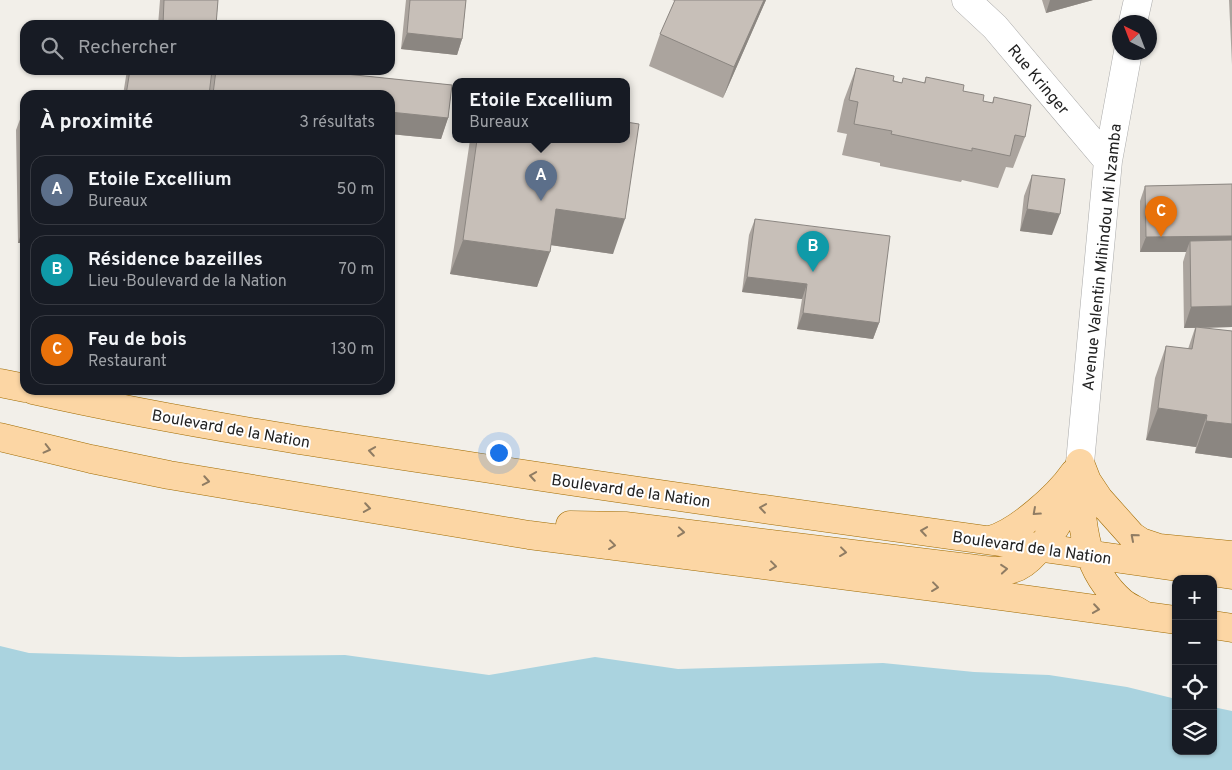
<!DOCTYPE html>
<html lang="fr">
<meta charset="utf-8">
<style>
:root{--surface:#171b24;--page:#242831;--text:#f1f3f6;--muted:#9ea1a6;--line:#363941;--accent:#d40000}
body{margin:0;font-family:Overpass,sans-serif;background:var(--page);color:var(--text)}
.controls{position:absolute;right:15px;bottom:15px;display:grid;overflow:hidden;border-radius:10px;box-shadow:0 1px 4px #0004}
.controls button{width:45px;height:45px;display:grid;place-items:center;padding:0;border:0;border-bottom:1px solid var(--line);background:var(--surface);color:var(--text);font:25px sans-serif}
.compass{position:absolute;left:1112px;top:15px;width:45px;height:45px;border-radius:50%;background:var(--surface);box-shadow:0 1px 4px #0004;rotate:318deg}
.you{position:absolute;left:498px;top:452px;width:18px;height:18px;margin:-12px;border:4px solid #fff;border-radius:50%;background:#1a73e8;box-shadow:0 0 0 8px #1a73e833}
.badge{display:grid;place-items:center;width:32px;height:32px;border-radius:50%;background:var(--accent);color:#fff;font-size:16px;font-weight:700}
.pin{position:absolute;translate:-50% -41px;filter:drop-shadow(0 1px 2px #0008)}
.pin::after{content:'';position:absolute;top:26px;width:18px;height:15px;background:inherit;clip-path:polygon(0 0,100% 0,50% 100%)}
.popup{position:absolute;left:452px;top:78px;width:178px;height:65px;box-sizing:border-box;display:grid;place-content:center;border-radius:10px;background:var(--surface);filter:drop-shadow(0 1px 4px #0005);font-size:16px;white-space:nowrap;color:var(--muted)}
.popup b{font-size:19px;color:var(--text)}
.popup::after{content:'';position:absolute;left:50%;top:100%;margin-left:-10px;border:10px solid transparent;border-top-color:var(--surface)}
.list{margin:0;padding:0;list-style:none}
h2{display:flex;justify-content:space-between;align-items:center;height:65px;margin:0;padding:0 20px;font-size:21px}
h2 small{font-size:16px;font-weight:400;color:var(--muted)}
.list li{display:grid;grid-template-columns:32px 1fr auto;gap:15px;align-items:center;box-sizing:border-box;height:70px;margin:0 10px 10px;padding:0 10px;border:1px solid var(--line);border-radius:15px}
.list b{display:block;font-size:19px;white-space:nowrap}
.list p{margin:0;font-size:16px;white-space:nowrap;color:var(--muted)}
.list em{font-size:16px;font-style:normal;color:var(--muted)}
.icon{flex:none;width:28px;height:28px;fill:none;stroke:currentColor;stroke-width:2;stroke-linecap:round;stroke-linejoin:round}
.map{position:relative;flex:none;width:1232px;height:770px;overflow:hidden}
.search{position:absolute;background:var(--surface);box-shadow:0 1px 4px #0004;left:20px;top:20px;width:375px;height:55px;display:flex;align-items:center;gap:12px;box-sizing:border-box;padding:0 18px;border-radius:15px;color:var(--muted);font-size:19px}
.panel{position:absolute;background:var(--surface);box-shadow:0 1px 4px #0004;left:20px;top:90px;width:375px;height:305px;border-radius:15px}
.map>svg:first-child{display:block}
</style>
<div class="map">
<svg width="1232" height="770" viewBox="0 0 1232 770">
<rect width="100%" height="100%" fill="#f2efe9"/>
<path fill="#aad3df" d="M0,646l29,7 151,4 165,-2 144,20 106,-18 83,12 205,-6 91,9 75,3 78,12 49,12v52h37v-44l19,4v59h-1232z"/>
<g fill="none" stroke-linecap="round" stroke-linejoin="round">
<defs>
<path id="minor" d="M966,0l29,27 113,134
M1133,22l5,-22
M1080,463l28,-302 20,-109"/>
<path id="major" d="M0,383l25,5
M33,390c147,33 295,55 444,77 251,39 504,71 755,108
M0,437l91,22 78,16 360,60 420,54 227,31
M1080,463l7,18 12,18 33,37 9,6 18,6 73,7
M1080,482c1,45 6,89 42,120 6,5 14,8 20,12
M570,525l55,1 351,43c10,1 22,3 31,1 12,-1 22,-10 29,-18 24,-24 36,-56 44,-89
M990,540c27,-7 68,-44 84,-67
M1213,625l19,3"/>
</defs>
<use href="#minor" stroke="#a9a9a9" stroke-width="29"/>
<use href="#major" stroke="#a06b00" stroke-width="29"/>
<use href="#minor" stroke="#fff" stroke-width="28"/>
<use href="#major" stroke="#fcd6a4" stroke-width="28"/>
</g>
<path fill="#aba49e" d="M160,0h58l-2,25h-58z
M406,0h60l-4,39 -5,16 -56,-6z
M672,0h94l-43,98 -74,-32 11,-32 15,-33z
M1042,0h51l-47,13z
M1229,0h3v65z
M856,68l46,15h22l2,-6 37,14 20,10 9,2 2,-6 31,40 -12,31 -7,-1 -8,21 -36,-8 -1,2 -81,-16v-3l-38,-8 5,-21 -10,-2 7,-32z
M127,70h85v5l1,-5h94l145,15 -4,33 -7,21 -51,-5v-39h-267z
M22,114l3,129h-7l-2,-113z
M470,140h156l-13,114 -62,-9 -14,42 -87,-13z
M1032,175l20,60 -32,-4 4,-35z
M1232,184v143l-29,1 29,3v127l-37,-5 1,-6 -50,-7 9,-62 11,-32 22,3 7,-21h-11l-1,-66 3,-10h-46v-51l5,-15z
M755,219l124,104 -6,16 -76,-10 5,-30 -60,-7 7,-57z"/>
<path fill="#8b8681" d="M764,0h2l-43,98 11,-31z
M1050,0h43l-47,13z
M407,33l55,6 -5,16 -56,-6z
M390,112l58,6 -7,21 -51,-5z
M556,209l69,10 -12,35 -70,-10z
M1027,209l33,5 -8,21 -32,-4z
M23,228h2v15h-7z
M1232,236v15l-42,-10 -4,11h-46l6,-15z
M463,240l87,12 -13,35 -87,-13z
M747,277l60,7 -5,15 -60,-7z
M1232,306v21l-48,1 7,-21z
M803,313l76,10 -6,16 -76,-10z
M1158,408l49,7 -11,32 -50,-7z
M1206,421l26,3v34l-37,-5z"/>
<path fill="#c7bfb8" stroke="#8b8681" d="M164,0h54l-2,25h-53z
M410,0h56l-4,39 -55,-6z
M675,0h89l-30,67 -74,-33z
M856,68l38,8 -1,5 9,2 1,-5 22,5 1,-6 38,8 -1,6 21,4 -1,6 10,2 1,-6 37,8 -6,32 -10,-2 -5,21 -38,-8v3l-81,-17 1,-3 -38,-7 4,-22 -9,-2z
M130,70h82l-3,25h-83z
M216,70h91l145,15 -4,33 -58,-6v-17h-165l-12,-1z
M107,92l1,3h-43v-2z
M22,114h3v114h-2z
M626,122l13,2 -14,95 -69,-10 -6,43 -87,-12 14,-100h149z
M1032,175l33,4 -5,35 -33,-5z
M1232,184v52l-86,1 -1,-51z
M755,219l135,17 -11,87 -76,-10 4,-29 -60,-7z
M1232,240v66l-41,1 -1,-66z
M1196,327l36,4v93l-26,-3 1,-6 -49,-7 8,-62 26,3z"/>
<defs><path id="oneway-chevron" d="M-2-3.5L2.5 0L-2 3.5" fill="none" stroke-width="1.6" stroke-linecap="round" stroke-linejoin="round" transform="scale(1.25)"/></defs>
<g stroke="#8f7c63">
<use href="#oneway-chevron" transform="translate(47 449) rotate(14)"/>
<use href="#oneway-chevron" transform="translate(372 451) rotate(-171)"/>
<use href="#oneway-chevron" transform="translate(533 476) rotate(-171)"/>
<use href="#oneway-chevron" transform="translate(206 481) rotate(10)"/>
<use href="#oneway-chevron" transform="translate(367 508) rotate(9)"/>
<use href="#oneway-chevron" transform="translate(763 508) rotate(-172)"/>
<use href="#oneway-chevron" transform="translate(1036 512) rotate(138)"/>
<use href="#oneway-chevron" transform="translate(924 531) rotate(-172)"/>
<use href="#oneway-chevron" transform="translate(681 532) rotate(6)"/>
<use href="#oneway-chevron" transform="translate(1134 537) rotate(-139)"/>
<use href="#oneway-chevron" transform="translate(612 545) rotate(7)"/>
<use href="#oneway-chevron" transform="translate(843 552) rotate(7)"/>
<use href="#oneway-chevron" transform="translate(773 566) rotate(7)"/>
<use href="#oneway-chevron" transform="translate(1004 569) rotate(-5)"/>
<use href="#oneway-chevron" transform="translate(935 587) rotate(7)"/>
<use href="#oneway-chevron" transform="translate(1096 609) rotate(8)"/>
</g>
<g text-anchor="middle" stroke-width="4" stroke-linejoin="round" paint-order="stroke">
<g font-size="16" fill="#222" stroke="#fff">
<text transform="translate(1039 79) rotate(50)" y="6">Rue Kringer</text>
<text transform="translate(1101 257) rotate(-84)" y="6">Avenue Valentin Mihindou Mi Nzamba</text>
<text transform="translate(231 428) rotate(10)" y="6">Boulevard de la Nation</text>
<text transform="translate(631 490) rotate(8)" y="6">Boulevard de la Nation</text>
<text transform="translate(1032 547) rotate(8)" y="6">Boulevard de la Nation</text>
</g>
</g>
</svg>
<div class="controls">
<button>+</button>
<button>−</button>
<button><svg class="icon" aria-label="locate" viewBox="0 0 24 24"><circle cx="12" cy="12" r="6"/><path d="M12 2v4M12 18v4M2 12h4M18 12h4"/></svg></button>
<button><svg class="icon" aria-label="layers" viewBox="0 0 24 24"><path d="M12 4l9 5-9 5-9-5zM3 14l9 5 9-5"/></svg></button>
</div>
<svg class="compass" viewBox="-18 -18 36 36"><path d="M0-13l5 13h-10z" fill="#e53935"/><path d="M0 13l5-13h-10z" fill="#9ea1a6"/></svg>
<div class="you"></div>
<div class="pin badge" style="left:541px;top:201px;background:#5c6f8a">A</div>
<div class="popup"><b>Etoile Excellium</b>Bureaux</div>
<div class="pin badge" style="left:813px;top:272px;background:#0f9aa8">B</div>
<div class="pin badge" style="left:1161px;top:237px;background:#e8710a">C</div>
<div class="search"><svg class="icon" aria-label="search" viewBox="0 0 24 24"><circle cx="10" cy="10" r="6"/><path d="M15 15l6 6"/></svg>Rechercher</div>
<section class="panel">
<h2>À proximité<small>3 résultats</small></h2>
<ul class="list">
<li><span class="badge" style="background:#5c6f8a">A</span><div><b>Etoile Excellium</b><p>Bureaux</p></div><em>50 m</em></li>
<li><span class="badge" style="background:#0f9aa8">B</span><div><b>Résidence bazeilles</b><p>Lieu · Boulevard de la Nation</p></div><em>70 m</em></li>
<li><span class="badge" style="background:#e8710a">C</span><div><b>Feu de bois</b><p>Restaurant</p></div><em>130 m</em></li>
</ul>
</section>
</div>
